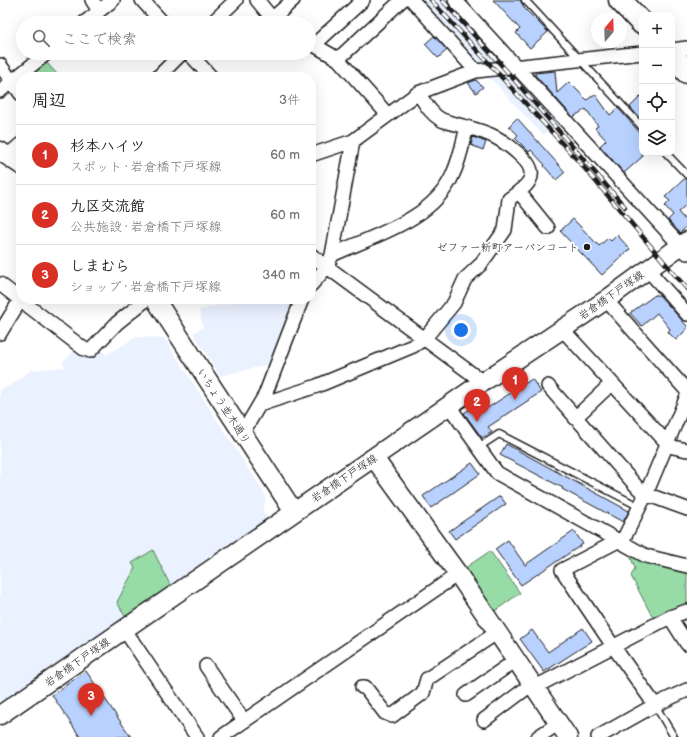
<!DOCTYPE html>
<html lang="ja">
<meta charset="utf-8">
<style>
:root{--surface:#fff;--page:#f6f6f6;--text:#202124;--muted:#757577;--line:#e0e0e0;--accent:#d93025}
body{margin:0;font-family:"Balsamiq Sans","Klee One",sans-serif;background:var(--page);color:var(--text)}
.controls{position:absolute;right:12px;top:12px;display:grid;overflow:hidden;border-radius:8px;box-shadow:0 4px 16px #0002}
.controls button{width:36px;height:36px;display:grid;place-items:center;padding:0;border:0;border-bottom:1px solid var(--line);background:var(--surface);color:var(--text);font:20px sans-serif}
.compass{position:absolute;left:591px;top:12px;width:36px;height:36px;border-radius:50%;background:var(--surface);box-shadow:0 4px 16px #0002;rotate:19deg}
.you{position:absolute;left:461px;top:330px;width:14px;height:14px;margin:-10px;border:3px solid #fff;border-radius:50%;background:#1a73e8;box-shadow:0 0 0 6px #1a73e833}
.badge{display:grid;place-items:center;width:26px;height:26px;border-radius:50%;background:var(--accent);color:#fff;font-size:13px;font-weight:700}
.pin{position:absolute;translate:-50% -33px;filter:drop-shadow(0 1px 2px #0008)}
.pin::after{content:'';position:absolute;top:21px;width:14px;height:12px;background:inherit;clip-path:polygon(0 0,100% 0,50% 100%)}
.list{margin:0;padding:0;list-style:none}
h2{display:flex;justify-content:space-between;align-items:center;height:52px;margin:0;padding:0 16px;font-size:17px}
h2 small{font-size:13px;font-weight:400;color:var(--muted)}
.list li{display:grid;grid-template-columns:26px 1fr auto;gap:12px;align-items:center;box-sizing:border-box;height:60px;padding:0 16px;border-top:1px solid var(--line)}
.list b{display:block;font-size:15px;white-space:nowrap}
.list p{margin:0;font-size:13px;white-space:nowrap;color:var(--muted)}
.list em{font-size:13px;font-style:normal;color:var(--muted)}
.icon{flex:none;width:22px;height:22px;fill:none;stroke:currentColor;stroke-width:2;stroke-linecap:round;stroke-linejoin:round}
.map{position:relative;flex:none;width:687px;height:737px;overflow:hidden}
.search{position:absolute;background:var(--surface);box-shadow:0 4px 16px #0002;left:16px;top:16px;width:300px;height:44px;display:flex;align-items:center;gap:10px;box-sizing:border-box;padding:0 14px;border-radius:22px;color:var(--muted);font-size:15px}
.panel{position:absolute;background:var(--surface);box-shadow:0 4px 16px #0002;left:16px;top:72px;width:300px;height:232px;border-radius:16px}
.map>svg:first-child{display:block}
</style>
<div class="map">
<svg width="687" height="737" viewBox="0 0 687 737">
<rect width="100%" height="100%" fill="#fff"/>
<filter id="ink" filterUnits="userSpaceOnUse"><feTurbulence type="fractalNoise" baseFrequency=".025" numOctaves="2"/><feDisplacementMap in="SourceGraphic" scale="8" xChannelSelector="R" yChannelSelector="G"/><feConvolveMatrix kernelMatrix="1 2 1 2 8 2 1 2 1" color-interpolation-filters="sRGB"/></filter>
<g filter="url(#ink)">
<path fill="#eaf1ff" d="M418,0h30l112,122 -17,13z
M247,299h53l-24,64 -56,13 -27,-43 10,-6 -4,-17z
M136,337l28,1 102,158 -3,15 5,9 -97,67 -38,-25 2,6 -18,34 9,16 -126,86v-314l13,-6 18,-14 35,-3 -4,-4 15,-15h23l6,7z"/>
<path fill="#97dba6" stroke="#5a7c61" d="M46,62l14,15h-33z
M153,550l18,37 -45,31 -9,-16 18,-34 -3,-5z
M490,551l30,42 -25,18 -30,-43z
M629,553l58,17v37l-33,13 -23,-44 4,-8z"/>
<path fill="#b8d1ff" stroke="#1c1c1c" d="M493,0h27l5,9 23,23 -18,16 -14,-15 4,-4z
M434,36l13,14 -9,8 -13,-14z
M555,71l2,22 12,-11 18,18 8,-6 15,21 8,-7 24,27v22l-18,16 -24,-27 6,-6 -11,-12 3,-2 -12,-17 -13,8 -38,-42v-2z
M476,80l7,7 -7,6 -8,-10z
M642,95v24l-1,1 -11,-13z
M517,118l48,54 -9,8 -12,-14 1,-1 -14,-15 -2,2 -14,-14 3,-3 -9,-9z
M473,137l13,5 -3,8 -12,-5z
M684,179h3v25l-9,8 9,10v4l-7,7 -12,-13 5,-5 -8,-9 5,-5 -5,-4z
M573,219l26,27 9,-8 3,3 6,-6 13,14 -28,26 -42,-44z
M655,295h4l28,31v3l-11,11 -8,-8 2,-3 -13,-16 -15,13 -12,-13z
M532,379l9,13 -53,35 4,5 -10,6 -18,-25 11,-7 5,7z
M506,444l123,67 -6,11 -61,-33 1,-1 -63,-33z
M472,463l8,11 -49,34 -8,-12z
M500,496l6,8 -51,35 -6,-8z
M574,531l9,13 -62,41 -26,-36 13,-9 17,25z
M583,628l9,13 -48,31 -24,-33 12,-9 16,22z
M86,671l45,66h-51l-28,-42z"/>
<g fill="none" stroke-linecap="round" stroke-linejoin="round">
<defs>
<path id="lane" d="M525,0l117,127
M666,153l21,22
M479,447l20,-13 141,73
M655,705l19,32"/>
<path id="street" d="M92,0l7,11
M142,0l21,23
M257,0l19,23
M412,0l64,71
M455,0l232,253
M273,18l20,-18
M84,23l29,-23
M212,23l24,-23
M309,42l29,17 50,56
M315,44l48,-44
M672,50l15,-2
M189,53l22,24
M338,59l64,-59
M0,65l21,29
M158,77l24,-24
M0,91l47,-38
M8,155l13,-11
M311,155l42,-14 65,-48 58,-22 166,-18
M519,192l29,36
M311,255l172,127
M332,255c40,-19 102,-35 121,-81 7,-15 10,-32 14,-47
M648,270l39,44
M0,284l84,65 6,2 27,-28 30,-24
M311,285l16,-18 5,-12 21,-114
M606,300l81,91
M562,329l106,115 5,3 14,3
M0,333l21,-34
M548,386l90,102 8,6 41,15
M259,405l58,-19 96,-40 12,-8 29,-35 11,-24 15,-14 25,-35 4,-31c17,-12 33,-23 13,-42 -18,-17 -31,-24 -56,-30 -8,-3 -19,-4 -26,-8 -10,-6 -15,-16 -22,-26
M449,406l48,67 149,83 41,10
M575,418l36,-34
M242,434l23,-39 37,-96
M618,541l-56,29 51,76 42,59
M622,542l24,-48 41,-98
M670,617l17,27
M124,629l73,108
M206,666l38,55
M362,687h3l20,26 7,3 31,-23 4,-14 71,-47
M535,687l135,-70 17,-6
M466,695l50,-35
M484,720l48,-36
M221,737l237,-163
M538,737l21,-14
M598,737l57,-32 32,-15"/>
<path id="secondary" d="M0,151l21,14
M155,299l139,213
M374,458l84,116 110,163
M0,715l483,-333 123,-82 81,-59"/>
<path id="highway" d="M620,0l22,23
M672,55l15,17"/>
</defs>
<use href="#lane" stroke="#1c1c1c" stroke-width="9"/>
<use href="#street" stroke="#1c1c1c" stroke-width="16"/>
<use href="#secondary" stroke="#1c1c1c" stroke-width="21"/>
<use href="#highway" stroke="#1c1c1c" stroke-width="25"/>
<use href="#lane" stroke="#fff" stroke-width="6"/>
<use href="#street" stroke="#fff" stroke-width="13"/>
<use href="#secondary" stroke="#fff" stroke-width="18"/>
<use href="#highway" stroke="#fff" stroke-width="22"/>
<defs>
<path id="rail" d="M431,0l150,164 106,125
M442,0l62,68 121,139"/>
</defs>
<use href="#rail" stroke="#1c1c1c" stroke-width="4.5"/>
<use href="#rail" stroke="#fff" stroke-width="3" stroke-dasharray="9" stroke-linecap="butt"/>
</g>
</g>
<circle fill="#1c1c1c" stroke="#fff" stroke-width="1.5" cx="587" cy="247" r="4"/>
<g text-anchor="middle" stroke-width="4" stroke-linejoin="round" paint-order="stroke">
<g font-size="11" fill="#1c1c1c" stroke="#fff" text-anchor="end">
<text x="579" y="251">ゼファー新町アーバンコート</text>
</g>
<g font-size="11" fill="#1c1c1c" stroke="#fff">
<text transform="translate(611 295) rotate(-35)" y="4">岩倉橋下戸塚線</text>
<text transform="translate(224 406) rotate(57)" y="4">いちょう並木通り</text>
<text transform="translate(344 478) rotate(-34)" y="4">岩倉橋下戸塚線</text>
<text transform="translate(77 662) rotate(-35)" y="4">岩倉橋下戸塚線</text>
</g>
</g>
</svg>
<div class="controls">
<button>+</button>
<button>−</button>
<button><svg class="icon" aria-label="locate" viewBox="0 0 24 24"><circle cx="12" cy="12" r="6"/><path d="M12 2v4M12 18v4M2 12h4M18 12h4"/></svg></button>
<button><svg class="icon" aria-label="layers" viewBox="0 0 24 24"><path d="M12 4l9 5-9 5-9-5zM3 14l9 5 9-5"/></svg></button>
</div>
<svg class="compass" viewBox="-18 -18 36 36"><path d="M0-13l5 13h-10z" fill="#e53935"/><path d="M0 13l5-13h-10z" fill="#757577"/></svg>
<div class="you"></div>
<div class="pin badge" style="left:515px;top:400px">1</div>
<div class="pin badge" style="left:477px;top:422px">2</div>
<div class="pin badge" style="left:91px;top:716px">3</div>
<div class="search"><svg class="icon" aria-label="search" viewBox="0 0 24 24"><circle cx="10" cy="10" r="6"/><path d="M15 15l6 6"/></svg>ここで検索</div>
<section class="panel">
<h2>周辺<small>3件</small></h2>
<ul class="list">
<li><span class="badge">1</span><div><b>杉本ハイツ</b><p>スポット · 岩倉橋下戸塚線</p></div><em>60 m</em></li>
<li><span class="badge">2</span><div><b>九区交流館</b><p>公共施設 · 岩倉橋下戸塚線</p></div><em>60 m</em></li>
<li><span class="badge">3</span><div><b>しまむら</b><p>ショップ · 岩倉橋下戸塚線</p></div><em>340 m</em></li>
</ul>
</section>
</div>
